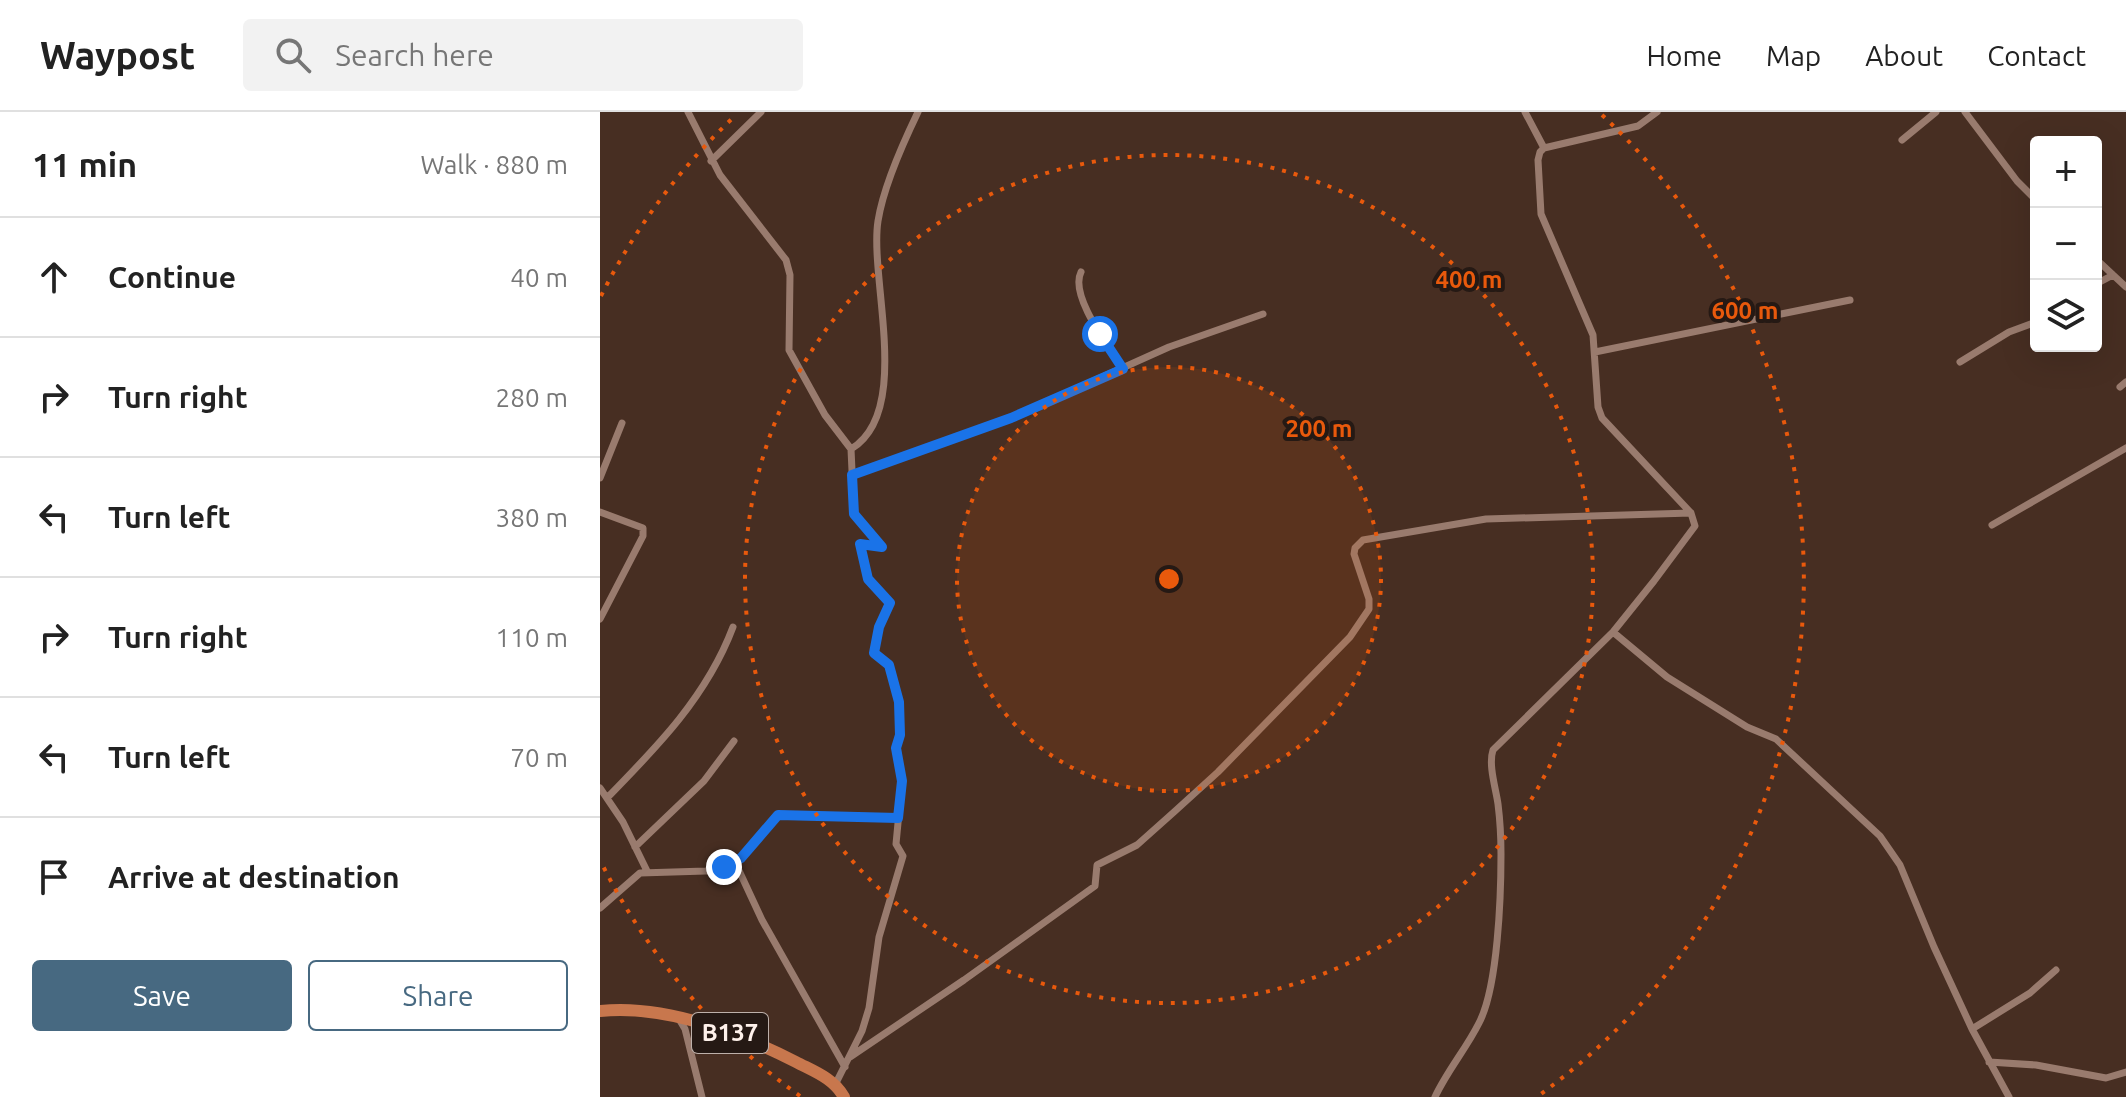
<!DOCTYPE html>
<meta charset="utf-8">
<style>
:root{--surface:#fff;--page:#f2f2f2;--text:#222;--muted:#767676;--line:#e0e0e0;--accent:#476981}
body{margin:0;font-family:Ubuntu,sans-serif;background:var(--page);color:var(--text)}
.controls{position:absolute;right:24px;top:24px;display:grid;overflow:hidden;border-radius:8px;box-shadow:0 8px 32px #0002}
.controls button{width:72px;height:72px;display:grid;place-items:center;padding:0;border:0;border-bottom:2px solid var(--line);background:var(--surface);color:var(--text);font:40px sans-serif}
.stop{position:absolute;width:24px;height:24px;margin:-18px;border:6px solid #1a73e8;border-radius:50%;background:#fff}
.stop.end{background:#1a73e8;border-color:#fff;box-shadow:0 2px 8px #0008}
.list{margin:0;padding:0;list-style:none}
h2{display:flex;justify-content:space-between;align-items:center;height:104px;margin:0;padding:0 32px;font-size:34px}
h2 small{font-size:26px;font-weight:400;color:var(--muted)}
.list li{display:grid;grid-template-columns:52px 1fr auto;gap:24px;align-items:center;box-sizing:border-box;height:120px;padding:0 32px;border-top:2px solid var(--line)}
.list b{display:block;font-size:30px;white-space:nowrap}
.list em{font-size:26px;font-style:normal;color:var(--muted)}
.actions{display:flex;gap:16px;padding:24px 32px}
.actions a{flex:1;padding:18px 0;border:2px solid var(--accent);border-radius:8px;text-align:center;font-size:28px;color:var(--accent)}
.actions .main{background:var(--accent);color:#fff}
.icon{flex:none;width:44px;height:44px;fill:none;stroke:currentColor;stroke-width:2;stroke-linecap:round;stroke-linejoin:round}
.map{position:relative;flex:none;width:1526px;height:985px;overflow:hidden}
header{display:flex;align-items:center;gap:48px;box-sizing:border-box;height:112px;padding:0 40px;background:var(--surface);border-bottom:2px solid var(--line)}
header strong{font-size:38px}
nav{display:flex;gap:44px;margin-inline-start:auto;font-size:28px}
.search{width:560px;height:72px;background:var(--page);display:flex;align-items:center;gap:20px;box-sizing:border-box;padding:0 28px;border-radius:8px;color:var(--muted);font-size:30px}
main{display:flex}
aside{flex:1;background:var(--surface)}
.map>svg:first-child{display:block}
</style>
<header>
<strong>Waypost</strong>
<div class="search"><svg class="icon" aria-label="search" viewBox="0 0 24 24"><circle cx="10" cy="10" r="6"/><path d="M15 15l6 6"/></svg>Search here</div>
<nav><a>Home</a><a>Map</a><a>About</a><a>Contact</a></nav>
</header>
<main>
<aside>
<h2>11 min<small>Walk · 880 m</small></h2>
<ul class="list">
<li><svg class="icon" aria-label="ahead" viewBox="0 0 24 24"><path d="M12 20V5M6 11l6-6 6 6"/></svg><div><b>Continue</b></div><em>40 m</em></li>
<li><svg class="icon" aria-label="right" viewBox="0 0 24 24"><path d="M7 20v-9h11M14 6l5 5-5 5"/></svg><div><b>Turn right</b></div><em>280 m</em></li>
<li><svg class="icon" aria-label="left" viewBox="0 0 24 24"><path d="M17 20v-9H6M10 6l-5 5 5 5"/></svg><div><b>Turn left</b></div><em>380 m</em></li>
<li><svg class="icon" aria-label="right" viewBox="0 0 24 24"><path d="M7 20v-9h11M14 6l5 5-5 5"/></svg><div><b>Turn right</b></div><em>110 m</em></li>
<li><svg class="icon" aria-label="left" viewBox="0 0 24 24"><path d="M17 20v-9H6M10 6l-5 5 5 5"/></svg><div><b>Turn left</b></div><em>70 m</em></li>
<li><svg class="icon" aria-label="arrive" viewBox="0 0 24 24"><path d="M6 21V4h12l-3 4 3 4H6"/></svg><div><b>Arrive at destination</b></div></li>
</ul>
<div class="actions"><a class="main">Save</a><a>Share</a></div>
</aside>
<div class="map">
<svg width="1526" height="985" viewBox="0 0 1526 985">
<rect width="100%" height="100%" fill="#472e22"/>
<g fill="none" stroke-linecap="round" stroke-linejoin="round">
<path stroke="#997b6e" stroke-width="7" d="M88,0l32,63 66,85 4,15 -1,75 36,65 26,34 3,65 28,33 -22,-3 8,35 22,24 -11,24 -5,26 15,12 10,37 1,33 -4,13 6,33 -6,63 7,12 -24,81 -10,71 -7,23 -26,52
M925,0l19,36
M1365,0l52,69 19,19
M1302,28l34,-28
M111,49l50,-49
M1496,147l30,28
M481,160c-12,24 29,76 42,97
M1496,172l17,-9
M995,240l255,-52
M1360,250l49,-30 27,-10
M1520,275l6,-5
M251,337c62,-37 18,-170 27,-228 5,-32 26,-80 40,-109
M252,363l159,-57 158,-71 94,-33
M0,366l22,-55
M0,400l43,16v8l-43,83
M1392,413l134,-77
M1013,520l54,45 80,50 29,12 104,97 20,29 34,82 38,82 37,68
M0,676l23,34 24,49
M7,686c51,-52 100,-102 126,-171
M35,735l69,-66 30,-40
M135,750l27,58 83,147
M0,796l40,-35 66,-2 18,-4 17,-9 37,-43 120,3
M79,907l6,10 17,68
M1372,917l58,-36 26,-23
M250,945l114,-77 131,-94 2,-21 40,-20 37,-33 44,-40 132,-135 19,-28v-10l-15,-45 1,-6 8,-8 123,-21 205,-6
M1389,950l47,3 70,13 20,-6
M835,985c12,-26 31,-48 44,-74 19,-36 22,-128 22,-169 0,-17 -1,-34 -3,-50 -2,-15 -10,-39 -5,-54l120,-118 41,-51 41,-55 -4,-13 -89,-95 -4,-11 -5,-72 -52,-121 -3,-54 2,-8 4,-4 94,-22 19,-14"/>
<path stroke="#c8774d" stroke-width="12" d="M0,899c65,-7 139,22 196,51 19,10 37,16 48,35"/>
</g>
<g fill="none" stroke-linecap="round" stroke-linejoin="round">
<path stroke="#1a73e8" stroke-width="10" d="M124,755l17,-9 37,-43 120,3 4,-37 -6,-33 4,-13 -1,-33 -10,-37 -15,-12 5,-26 11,-24 -22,-24 -8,-35 22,3 -28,-33 -2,-39 159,-57 112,-49 -23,-35"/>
</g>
<circle cx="569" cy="467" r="212" fill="#e8590c" fill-opacity=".12"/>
<g fill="none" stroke="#e8590c" stroke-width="4" stroke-dasharray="4 8">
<circle cx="569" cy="467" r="212"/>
<circle cx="569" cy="467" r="424"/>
<path d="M200 984A635 635 0 0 1 1 750M1 184A635 635 0 0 1 136 3M1002 3A635 635 0 0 1 938 984"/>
</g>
<g text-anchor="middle" stroke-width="8" stroke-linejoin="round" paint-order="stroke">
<rect fill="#251914" stroke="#bdb0aa" stroke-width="2" x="92" y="901" width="76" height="40" rx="6"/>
<g font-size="24" font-weight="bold" fill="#fef1eb">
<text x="130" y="929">B137</text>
</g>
</g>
<circle cx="569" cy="467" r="12" fill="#e8590c" stroke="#251914" stroke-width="4"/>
<g font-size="24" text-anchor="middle" font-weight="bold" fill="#e8590c" stroke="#251914" stroke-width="8" stroke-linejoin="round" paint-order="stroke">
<text x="869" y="176">400 m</text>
<text x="1145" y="207">600 m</text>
<text x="719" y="325">200 m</text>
</g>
</svg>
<div class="controls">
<button>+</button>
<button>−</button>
<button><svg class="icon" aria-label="layers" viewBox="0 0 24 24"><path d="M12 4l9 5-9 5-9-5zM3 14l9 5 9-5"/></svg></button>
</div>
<div class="stop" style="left:500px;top:222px"></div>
<div class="stop end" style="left:124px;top:755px"></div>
</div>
</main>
